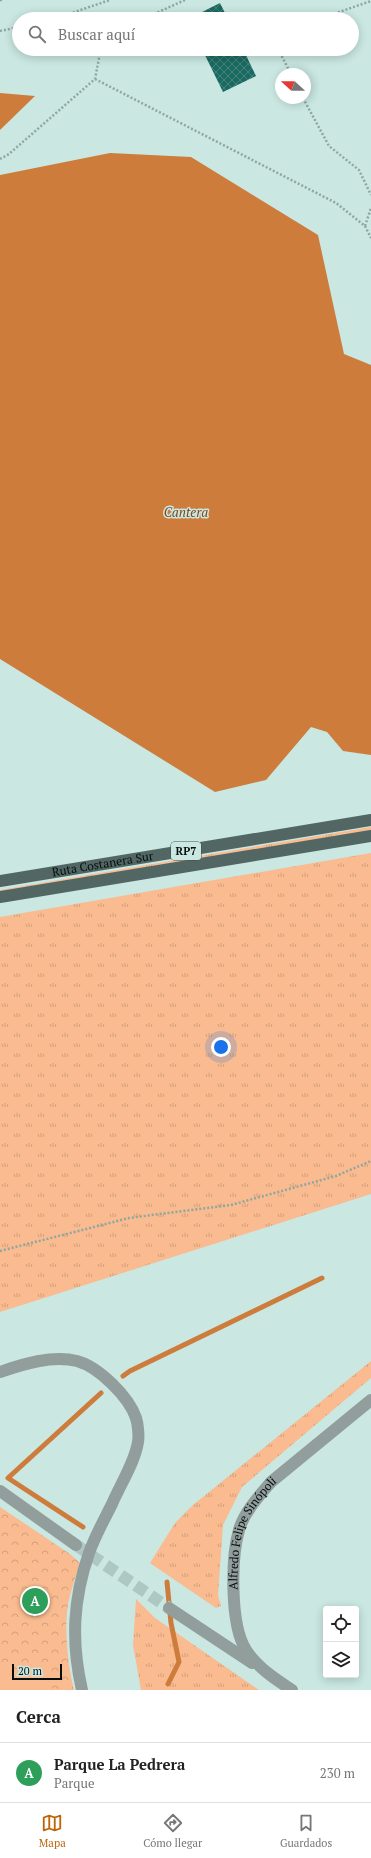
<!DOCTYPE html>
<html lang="es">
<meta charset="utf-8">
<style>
:root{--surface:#fff;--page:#f6f6f6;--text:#222;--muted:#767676;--line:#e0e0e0;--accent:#be6407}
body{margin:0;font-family:"PT Serif",serif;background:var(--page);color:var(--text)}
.controls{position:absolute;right:12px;bottom:12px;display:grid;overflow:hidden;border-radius:4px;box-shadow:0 2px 10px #0003}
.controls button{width:36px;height:36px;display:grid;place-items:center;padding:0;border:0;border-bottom:1px solid var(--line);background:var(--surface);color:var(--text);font:20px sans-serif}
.compass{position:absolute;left:275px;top:68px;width:36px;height:36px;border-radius:50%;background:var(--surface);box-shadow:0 2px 10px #0003;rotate:291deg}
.scale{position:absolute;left:12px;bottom:10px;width:50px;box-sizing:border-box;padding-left:4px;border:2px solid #060f0e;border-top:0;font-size:11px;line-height:14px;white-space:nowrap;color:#060f0e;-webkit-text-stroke:3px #cae7e2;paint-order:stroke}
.you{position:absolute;left:221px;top:1047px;width:14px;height:14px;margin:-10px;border:3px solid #fff;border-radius:50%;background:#1a73e8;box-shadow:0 0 0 6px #1a73e833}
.badge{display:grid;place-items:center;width:26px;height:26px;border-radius:50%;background:var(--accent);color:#fff;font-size:13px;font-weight:700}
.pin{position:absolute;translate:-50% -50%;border:2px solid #fff;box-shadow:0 1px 4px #0006}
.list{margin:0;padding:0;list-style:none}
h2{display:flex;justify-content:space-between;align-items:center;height:52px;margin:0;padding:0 16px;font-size:17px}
h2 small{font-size:13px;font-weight:400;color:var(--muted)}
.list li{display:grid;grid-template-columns:26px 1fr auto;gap:12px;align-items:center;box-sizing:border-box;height:60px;padding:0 16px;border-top:1px solid var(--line)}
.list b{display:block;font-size:15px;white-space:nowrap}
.list p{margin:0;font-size:13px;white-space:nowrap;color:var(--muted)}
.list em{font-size:13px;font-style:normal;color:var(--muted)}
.icon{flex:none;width:22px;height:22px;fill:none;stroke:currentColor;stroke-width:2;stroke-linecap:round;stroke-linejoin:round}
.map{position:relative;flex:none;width:371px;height:1690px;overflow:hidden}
.search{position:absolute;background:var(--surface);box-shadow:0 2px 10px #0003;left:12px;right:12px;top:12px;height:44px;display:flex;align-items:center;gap:10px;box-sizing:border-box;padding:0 14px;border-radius:22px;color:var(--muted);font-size:15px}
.sheet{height:112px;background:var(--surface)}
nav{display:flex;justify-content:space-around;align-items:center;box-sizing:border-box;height:56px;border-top:1px solid var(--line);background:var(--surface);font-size:11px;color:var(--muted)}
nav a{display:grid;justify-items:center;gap:2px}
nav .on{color:var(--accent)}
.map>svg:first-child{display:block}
</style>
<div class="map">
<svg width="371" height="1690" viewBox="0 0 371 1690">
<defs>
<pattern id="grass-tufts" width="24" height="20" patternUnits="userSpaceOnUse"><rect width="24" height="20" fill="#f9bb8f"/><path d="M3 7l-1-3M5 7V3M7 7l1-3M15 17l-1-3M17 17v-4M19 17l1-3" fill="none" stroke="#d4a07a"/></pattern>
<pattern id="park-crowns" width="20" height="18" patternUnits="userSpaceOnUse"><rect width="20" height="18" fill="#f9bb8f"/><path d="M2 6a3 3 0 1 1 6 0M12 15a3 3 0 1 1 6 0" fill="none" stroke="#d4a07a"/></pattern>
<pattern id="building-cross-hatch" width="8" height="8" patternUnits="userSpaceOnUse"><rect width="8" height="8" fill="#196a61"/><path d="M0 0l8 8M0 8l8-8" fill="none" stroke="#48817b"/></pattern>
</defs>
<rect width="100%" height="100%" fill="#cae7e2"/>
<path fill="url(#grass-tufts)" d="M371,827v4l-371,62v-3z
M371,853v341l-371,118v-395z
M371,1361v17l-129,109 -19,38 -5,70 3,11 -5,2 -66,-45 25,-40 18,-18z
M136,1599l19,19 104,72h-118l-8,-45z"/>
<path fill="url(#park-crowns)" d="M0,1507l70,47 10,9c-5,16 -11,32 -13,49 -2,22 1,56 7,78h-74z"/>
<path fill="#f9bb8f" d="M39,1659l14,31h-53v-14z"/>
<path fill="#cd7c3c" d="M0,93l35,3 -35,34z
M110,153l81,4 127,78 26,119 27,11v390l-28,-4 -16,-19 -16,-5 -45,53 -51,12 -215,-133v-484z"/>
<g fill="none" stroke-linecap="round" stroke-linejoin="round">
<path stroke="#cd7c3c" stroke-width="5" d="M123,1376l7,-5 192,-93
M83,1527l-75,-49 93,-85
M167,1582l4,41 8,39 -11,22"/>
</g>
<path fill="url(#building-cross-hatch)" d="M220,3l8,16h-40z
M202,49h41l13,27 -33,16z"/>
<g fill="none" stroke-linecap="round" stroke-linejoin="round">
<path stroke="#adc7c2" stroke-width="12" stroke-dasharray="12 6" stroke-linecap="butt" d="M76,1545l93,63"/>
<path stroke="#8fa6a2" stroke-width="2.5" stroke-dasharray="2 2" stroke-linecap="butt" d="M0,0h3
M54,19l56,-19
M143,19l42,-19
M319,19l52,-18
M0,31l19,-4
M278,49l13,25
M95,79l241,124 29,23 6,12
M303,98l26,48 30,24 12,25
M0,159l9,-5 86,-75 5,-26 3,-4
M365,226l6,-18
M0,1251l129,-33 102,-13 105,-29 35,-15"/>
<g stroke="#929e9c" stroke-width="12">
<path d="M0,1372c23,-8 52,-17 77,-11 22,6 52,36 59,57 2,6 3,18 2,24 -3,20 -18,43 -26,62 -8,16 -17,32 -23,49 -16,46 -18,89 -7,137"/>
<path d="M0,1491l76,54"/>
<path d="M169,1608l83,55"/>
<path id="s1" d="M292,1690c-17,-11 -35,-23 -46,-40 -16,-25 -15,-92 -7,-120 5,-18 21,-35 32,-48l100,-82"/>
</g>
<g stroke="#526764" stroke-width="12">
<path id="s2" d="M0,881l371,-61"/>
<path d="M0,897l371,-61"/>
</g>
</g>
<g text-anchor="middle" stroke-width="3" stroke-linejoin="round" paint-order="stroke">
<rect fill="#cae7e2" stroke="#41504e" stroke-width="1" x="171" y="842" width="30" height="18" rx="3"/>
<g font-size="11" font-weight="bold" fill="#060f0e">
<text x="186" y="855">RP7</text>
</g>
<g font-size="12" fill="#060f0e" stroke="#cae7e2">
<text dy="4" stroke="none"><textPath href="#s2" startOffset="104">Ruta Costanera Sur</textPath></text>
<text dy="4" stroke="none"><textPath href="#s1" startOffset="185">Alfredo Felipe Sinópoli</textPath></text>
</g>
<g font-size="13" font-style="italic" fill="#7f481b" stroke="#cae7e2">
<text x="186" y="517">Cantera</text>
</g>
</g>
</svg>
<div class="controls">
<button><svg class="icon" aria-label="locate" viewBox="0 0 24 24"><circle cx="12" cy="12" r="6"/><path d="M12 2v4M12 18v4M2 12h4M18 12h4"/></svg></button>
<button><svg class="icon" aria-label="layers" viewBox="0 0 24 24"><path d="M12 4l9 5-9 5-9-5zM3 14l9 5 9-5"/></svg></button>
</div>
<svg class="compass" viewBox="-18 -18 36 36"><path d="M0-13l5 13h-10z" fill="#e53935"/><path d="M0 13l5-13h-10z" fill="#767676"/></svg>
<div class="scale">20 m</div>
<div class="you"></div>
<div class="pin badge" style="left:35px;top:1601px;background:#2e9e5b">A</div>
<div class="search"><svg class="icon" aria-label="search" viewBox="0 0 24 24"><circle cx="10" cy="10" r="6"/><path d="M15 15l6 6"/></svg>Buscar aquí</div>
</div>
<section class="sheet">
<h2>Cerca<small></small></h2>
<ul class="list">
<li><span class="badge" style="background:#2e9e5b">A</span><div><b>Parque La Pedrera</b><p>Parque</p></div><em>230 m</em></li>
</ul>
</section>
<nav>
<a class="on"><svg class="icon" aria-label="map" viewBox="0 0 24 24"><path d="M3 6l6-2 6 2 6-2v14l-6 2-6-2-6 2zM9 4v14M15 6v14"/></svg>Mapa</a>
<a><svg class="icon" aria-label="directions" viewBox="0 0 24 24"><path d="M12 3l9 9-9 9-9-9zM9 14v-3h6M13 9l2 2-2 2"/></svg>Cómo llegar</a>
<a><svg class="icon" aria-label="saved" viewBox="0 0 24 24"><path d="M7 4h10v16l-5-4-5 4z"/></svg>Guardados</a>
</nav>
